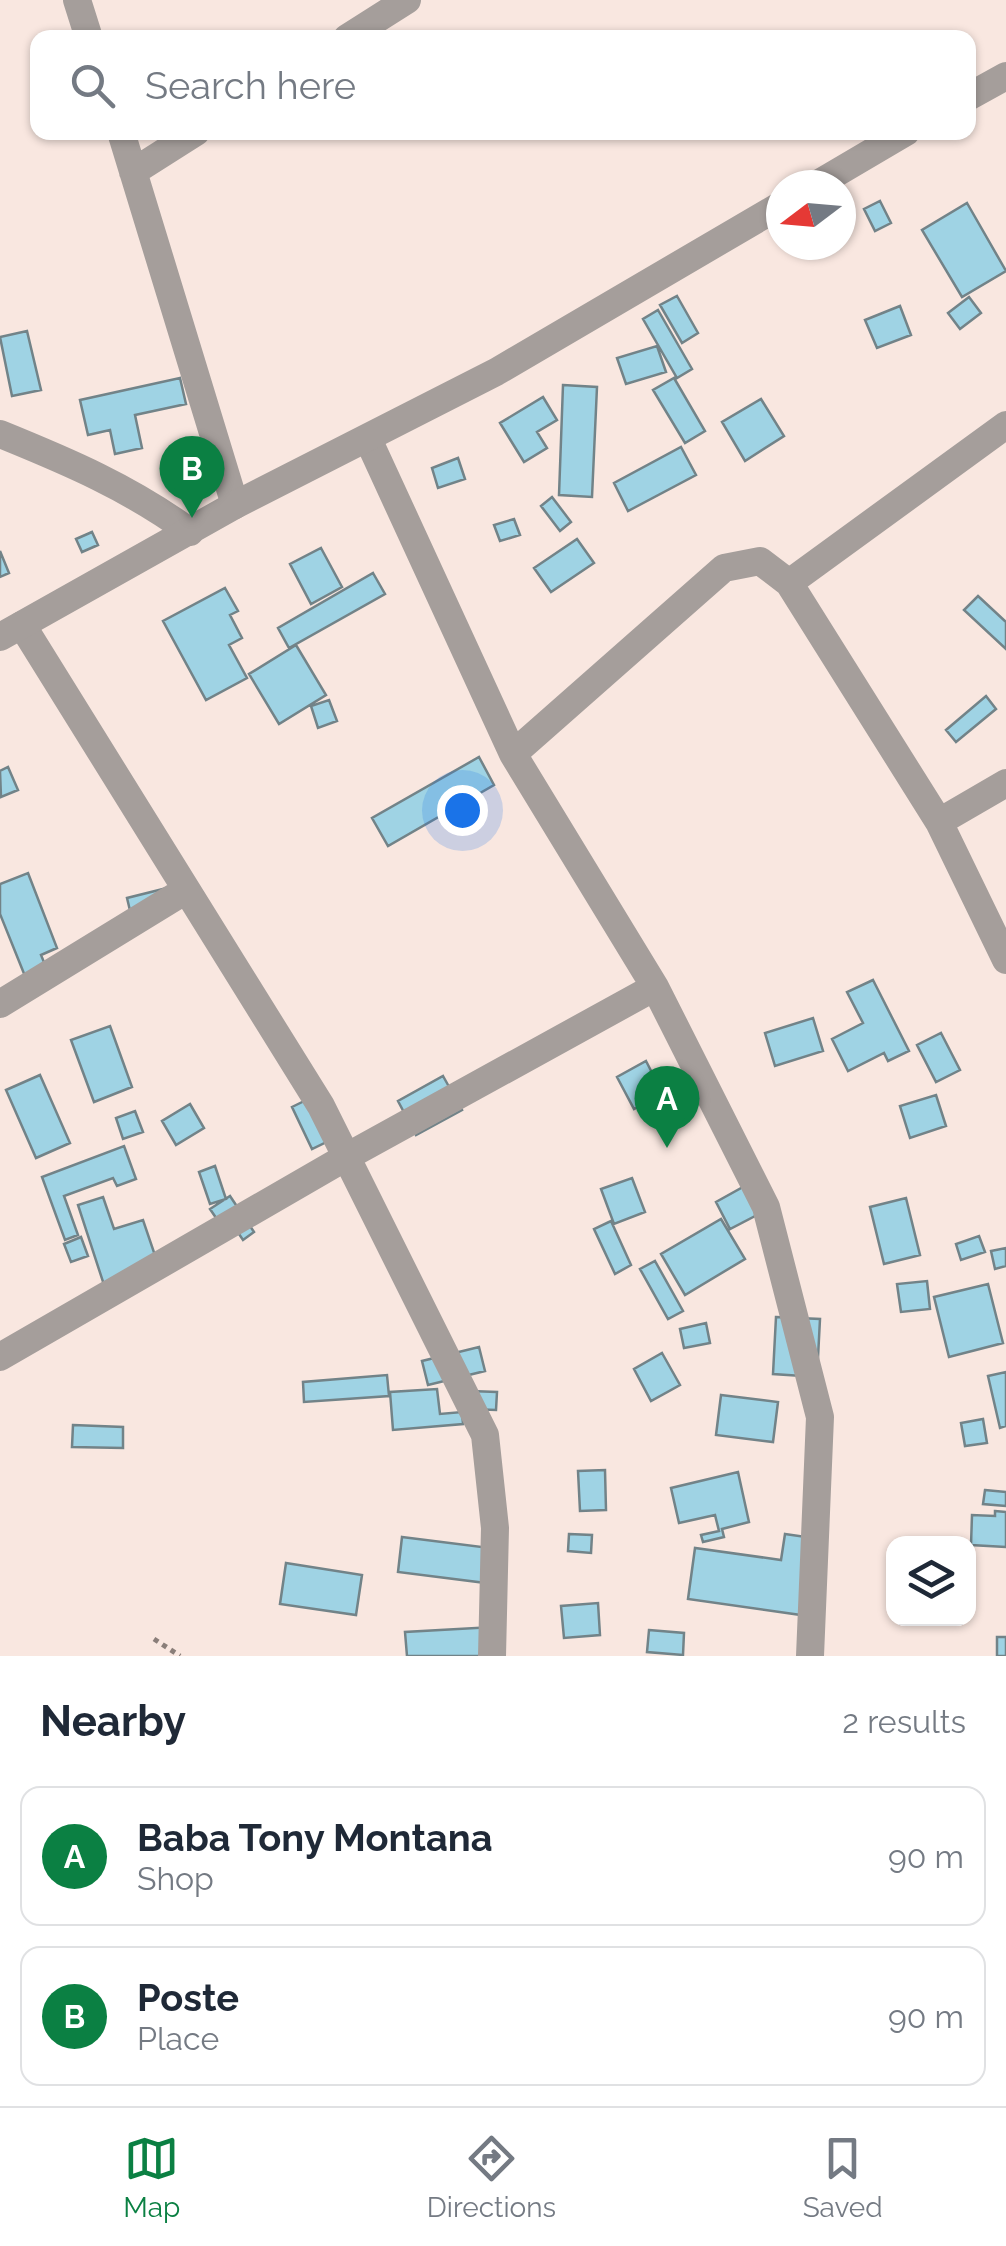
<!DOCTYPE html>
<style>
:root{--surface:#fff;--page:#f2f2f3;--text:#1f2937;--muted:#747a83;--line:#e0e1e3;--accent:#0b8043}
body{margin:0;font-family:Raleway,sans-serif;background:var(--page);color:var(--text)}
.controls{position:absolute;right:30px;bottom:30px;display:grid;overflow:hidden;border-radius:20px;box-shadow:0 2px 8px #0004}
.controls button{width:90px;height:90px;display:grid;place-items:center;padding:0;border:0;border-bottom:2px solid var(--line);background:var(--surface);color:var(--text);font:50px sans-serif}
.compass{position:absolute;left:766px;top:170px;width:90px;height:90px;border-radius:50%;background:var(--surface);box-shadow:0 2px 8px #0004;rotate:254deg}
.you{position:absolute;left:462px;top:810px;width:35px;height:35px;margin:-25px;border:8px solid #fff;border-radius:50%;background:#1a73e8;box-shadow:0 0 0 15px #1a73e833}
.badge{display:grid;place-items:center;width:65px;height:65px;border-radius:50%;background:var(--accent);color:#fff;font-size:32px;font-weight:700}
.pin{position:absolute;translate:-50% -82px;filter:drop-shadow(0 2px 5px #0008)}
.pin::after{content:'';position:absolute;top:52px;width:35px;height:30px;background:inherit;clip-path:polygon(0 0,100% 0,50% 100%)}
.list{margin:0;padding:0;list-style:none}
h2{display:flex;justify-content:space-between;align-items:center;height:130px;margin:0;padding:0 40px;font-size:42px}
h2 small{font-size:32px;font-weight:400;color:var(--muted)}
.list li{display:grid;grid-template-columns:65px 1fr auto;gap:30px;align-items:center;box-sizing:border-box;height:140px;margin:0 20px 20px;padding:0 20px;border:2px solid var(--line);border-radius:20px}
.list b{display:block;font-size:38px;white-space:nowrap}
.list p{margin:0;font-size:32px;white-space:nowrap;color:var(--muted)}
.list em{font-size:32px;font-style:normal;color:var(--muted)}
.icon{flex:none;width:55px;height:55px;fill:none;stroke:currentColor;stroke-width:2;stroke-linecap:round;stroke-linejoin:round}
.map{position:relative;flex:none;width:1006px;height:1656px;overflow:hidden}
.search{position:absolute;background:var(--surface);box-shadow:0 2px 8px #0004;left:30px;right:30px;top:30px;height:110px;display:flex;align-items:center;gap:25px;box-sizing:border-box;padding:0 35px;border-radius:20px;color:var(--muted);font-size:38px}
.sheet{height:450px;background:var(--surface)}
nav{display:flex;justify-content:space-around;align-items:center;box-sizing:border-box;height:140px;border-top:2px solid var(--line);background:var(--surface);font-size:28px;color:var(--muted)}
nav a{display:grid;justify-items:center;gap:5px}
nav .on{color:var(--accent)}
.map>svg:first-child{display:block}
</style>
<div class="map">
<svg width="1006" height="1656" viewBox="0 0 1006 1656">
<rect width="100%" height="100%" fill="#f9e7e0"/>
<path fill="#9fd3e4" stroke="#728388" stroke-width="2.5" d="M880,201l11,22 -16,8 -11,-22z
M967,203l39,68 -44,26 -40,-67z
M677,296l21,37 -16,10 -22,-38z
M969,297l12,16 -21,16 -12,-16z
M900,306l11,29 -34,13 -12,-28z
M658,310l34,59 -15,9 -34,-59z
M27,331l14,59 -29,6 -12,-59z
M657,346l9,26 -40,12 -9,-26z
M180,378l6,26 -51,11 7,33 -27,6 -5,-24 -22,5 -8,-35z
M674,378l31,53 -20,12 -32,-53z
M563,385l34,2 -5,110 -33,-2z
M543,397l14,23 -20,12 10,16 -23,14 -24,-39z
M761,399l23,37 -39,25 -23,-39z
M681,447l15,28 -68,36 -14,-28z
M458,458l7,21 -27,9 -6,-20z
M552,497l19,25 -11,9 -19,-25z
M514,519l6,16 -20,6 -6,-16z
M92,532l6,13 -16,7 -6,-13z
M577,539l17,24 -43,29 -17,-24z
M321,548l21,39 -31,17 -21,-40z
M0,551l9,22 -9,4z
M373,573l12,21 -96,54 -11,-20z
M225,588l13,23 -8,4 12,23 -13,7 18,33 -41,22 -43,-79z
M978,596l28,26v27l-42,-39z
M296,645l30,50 -47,29 -30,-50z
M986,696l10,13 -40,33 -10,-12z
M329,700l8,21 -19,7 -7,-22z
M479,757l15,28 -106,61 -16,-28z
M8,767l10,23 -17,7 -1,-26z
M28,873l29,75 -16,7 7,17 -21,9 -27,-67v-30z
M183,884l-51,35 -5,-21z
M873,980l36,71 -21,10 -4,-8 -36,18 -16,-32 31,-16 -16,-31z
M813,1018l10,33 -48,15 -10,-33z
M110,1026l22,61 -38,15 -23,-62z
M941,1033l19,37 -24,12 -19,-37z
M646,1061l17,33 -29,15 -17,-32z
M40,1075l30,68 -34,15 -30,-68z
M443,1076l19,34 -46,25 -18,-34z
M325,1091l20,42 -33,16 -20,-42z
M936,1095l10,31 -36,12 -10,-32z
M190,1104l14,24 -28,17 -14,-24z
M135,1111l8,21 -20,7 -7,-21z
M124,1146l12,33 -19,7 -4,-8 -49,18 14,39 -13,5 -23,-63z
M215,1166l11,33 -16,5 -11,-32z
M632,1178l13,34 -31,12 -13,-35z
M743,1187l14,28 -27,14 -14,-27z
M230,1196l24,36 -11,8 -10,-15 -8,6 -15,-22z
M103,1197l11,32 29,-9 18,53 -55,18 -28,-86z
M906,1198l14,57 -36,9 -14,-57z
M721,1219l24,40 -60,36 -24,-41z
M611,1221l20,44 -16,9 -21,-45z
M979,1236l6,16 -24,8 -5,-16z
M81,1237l7,19 -17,6 -7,-18z
M1006,1248v18l-11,3 -4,-18z
M655,1261l28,50 -15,8 -28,-50z
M927,1281l3,28 -29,3 -4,-28z
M988,1284l15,59 -54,14 -15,-60z
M776,1317l44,2 -3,58 -44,-3z
M706,1323l4,20 -26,5 -4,-19z
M479,1347l6,24 -57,14 -6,-24z
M662,1353l18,32 -29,16 -17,-32z
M1006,1372v54l-6,2 -12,-52z
M387,1375l2,21 -85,6 -1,-20z
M437,1389l3,25 22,-2 1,12 -70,6 -3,-38z
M470,1391l27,1 -1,18 -26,-1z
M721,1395l57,7 -5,40 -57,-7z
M983,1419l4,24 -22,3 -4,-23z
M73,1425l50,2v21l-51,-1z
M605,1470l1,40 -26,1 -2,-40z
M738,1472l11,50 -27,7 2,8 -21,5 -2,-7 18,-4 -4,-16 -36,8 -8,-35z
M985,1490l21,2v14l-23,-2z
M995,1511l11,1v35l-35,-2 1,-30 23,1z
M569,1534l23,1 -1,18 -23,-2z
M785,1534l35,5 -12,77 -120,-17 7,-51 86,12z
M402,1537l88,11 -4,35 -88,-11z
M286,1563l76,12 -6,40 -76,-11z
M598,1603l2,32 -36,3 -3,-32z
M493,1627l2,29h-88l-2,-24z
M649,1630l35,3 -1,22 -36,-3z
M997,1637h9v19h-9z"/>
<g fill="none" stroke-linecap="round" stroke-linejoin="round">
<path stroke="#8a7e79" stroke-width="5" stroke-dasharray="5 5" stroke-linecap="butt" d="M154,1639l26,17"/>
<path stroke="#a59e9b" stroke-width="28" d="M77,0l12,38
M347,38l60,-38
M121,132l114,373
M133,172l63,-40
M0,434c69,28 130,54 190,98
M368,439l145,315 142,233 111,220 54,210 -10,239
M789,583l150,239 67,138
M22,625l299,481 164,329 10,93 -3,128
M513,754l211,-186 36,-7 29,22 217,-158
M939,822l67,-39
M0,1004l186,-114
M0,1357l348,-201 307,-169"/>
<path stroke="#a59e9b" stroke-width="28" d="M968,97l38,-21
M816,185l90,-53
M0,637l235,-132 261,-133 285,-167"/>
</g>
</svg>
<div class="controls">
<button><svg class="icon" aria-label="layers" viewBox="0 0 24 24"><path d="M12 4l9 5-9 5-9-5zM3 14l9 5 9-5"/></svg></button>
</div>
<svg class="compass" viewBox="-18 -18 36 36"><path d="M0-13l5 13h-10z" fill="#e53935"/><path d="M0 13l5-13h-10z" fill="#747a83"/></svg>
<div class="you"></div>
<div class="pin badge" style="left:667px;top:1148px">A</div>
<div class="pin badge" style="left:192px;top:518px">B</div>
<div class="search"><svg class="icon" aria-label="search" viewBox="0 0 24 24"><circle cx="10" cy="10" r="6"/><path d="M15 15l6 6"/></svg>Search here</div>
</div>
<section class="sheet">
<h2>Nearby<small>2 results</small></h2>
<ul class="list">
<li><span class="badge">A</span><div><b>Baba Tony Montana</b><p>Shop</p></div><em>90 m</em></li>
<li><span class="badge">B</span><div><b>Poste</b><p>Place</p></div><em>90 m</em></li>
</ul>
</section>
<nav>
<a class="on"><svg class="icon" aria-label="map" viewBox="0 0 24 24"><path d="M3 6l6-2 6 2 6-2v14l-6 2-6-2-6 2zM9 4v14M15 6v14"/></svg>Map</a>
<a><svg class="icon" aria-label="directions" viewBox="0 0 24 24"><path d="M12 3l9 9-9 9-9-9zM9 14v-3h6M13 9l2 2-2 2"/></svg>Directions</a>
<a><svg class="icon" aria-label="saved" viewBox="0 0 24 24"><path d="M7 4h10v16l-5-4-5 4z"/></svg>Saved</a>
</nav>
